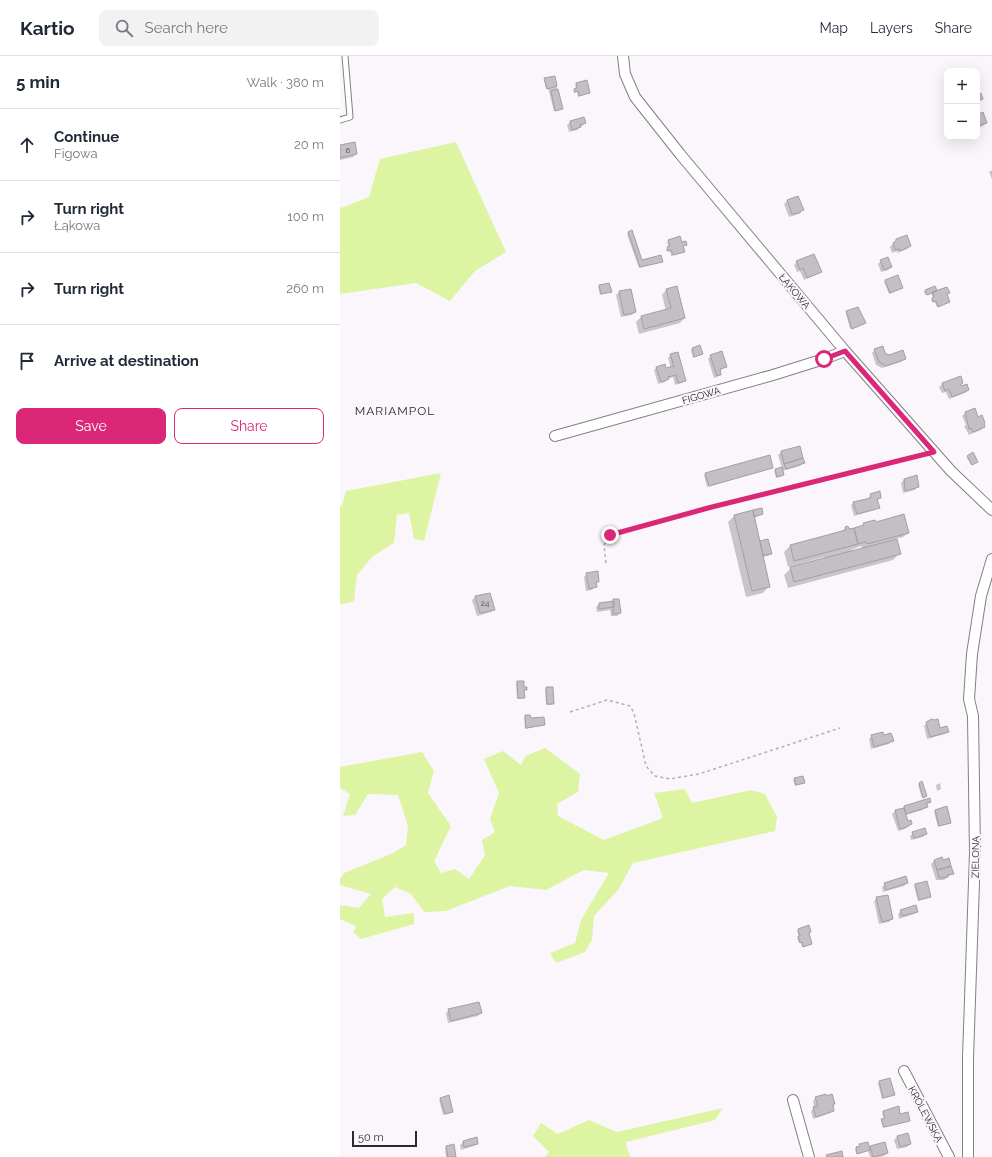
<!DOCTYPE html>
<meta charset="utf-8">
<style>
:root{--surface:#fff;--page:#f2f2f3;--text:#1f2937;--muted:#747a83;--line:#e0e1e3;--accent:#db2777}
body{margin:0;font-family:Raleway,sans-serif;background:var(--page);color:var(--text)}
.controls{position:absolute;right:12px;top:12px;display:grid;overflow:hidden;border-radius:8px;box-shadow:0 4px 16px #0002}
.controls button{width:36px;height:36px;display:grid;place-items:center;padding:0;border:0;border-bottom:1px solid var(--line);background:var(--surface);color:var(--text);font:20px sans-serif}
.scale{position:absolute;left:12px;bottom:10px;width:65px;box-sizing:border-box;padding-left:4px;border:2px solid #2c2b2c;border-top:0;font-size:11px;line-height:14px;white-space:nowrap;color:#2c2b2c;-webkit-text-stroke:3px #fbf6fb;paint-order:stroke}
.stop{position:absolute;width:12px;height:12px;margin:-9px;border:3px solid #db2777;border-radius:50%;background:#fff}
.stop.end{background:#db2777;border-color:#fff;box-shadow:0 1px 4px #0008}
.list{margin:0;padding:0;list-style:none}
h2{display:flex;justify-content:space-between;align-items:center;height:52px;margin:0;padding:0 16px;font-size:17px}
h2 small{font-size:13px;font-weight:400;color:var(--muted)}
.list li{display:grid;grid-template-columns:26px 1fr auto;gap:12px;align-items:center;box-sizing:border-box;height:72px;padding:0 16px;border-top:1px solid var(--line)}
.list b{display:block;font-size:15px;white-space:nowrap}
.list p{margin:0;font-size:13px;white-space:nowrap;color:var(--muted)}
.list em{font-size:13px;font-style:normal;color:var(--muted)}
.actions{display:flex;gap:8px;padding:12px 16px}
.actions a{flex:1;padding:9px 0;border:1px solid var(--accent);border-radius:8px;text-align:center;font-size:14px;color:var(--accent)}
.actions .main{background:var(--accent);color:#fff}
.icon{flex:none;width:22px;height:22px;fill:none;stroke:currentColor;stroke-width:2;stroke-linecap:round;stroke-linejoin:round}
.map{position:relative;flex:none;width:652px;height:1101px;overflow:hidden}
header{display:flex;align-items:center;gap:24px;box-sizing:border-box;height:56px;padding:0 20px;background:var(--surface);border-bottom:1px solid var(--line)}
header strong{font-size:19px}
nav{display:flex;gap:22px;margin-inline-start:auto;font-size:14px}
.search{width:280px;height:36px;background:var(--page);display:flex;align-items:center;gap:10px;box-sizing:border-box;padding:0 14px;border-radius:8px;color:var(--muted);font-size:15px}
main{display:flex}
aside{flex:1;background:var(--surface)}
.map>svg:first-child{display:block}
</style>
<header>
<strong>Kartio</strong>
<div class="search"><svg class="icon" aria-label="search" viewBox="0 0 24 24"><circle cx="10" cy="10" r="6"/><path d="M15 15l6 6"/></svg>Search here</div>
<nav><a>Map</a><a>Layers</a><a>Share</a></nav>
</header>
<main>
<aside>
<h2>5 min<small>Walk · 380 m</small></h2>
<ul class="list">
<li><svg class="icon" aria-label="ahead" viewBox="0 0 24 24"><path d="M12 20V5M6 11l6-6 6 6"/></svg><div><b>Continue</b><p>Figowa</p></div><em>20 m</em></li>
<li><svg class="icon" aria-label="right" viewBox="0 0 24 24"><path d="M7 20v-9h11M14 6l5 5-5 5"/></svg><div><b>Turn right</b><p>Łąkowa</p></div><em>100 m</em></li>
<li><svg class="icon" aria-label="right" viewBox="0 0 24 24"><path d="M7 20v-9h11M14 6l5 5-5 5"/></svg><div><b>Turn right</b></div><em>260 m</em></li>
<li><svg class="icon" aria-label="arrive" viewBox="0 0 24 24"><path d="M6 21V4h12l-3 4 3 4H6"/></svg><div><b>Arrive at destination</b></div></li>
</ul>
<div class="actions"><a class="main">Save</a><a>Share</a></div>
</aside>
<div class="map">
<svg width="652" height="1101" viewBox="0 0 652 1101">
<rect width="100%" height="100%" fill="#fbf6fb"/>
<path fill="#ddf5a2" d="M116,86l50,110 -31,19 -25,30 -34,-18 -76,11v-87l1,1 28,-11 11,-38z
M101,417l-17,68 -10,-2 -5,-26 -12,2 -3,28 -22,14 -15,18 -3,26 -14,4v-99l2,-1 4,-14z
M205,692l35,26 -2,18 -21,12 1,12 46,24 59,-22 -9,-25 31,-4 7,14 59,-13 14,4 12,23 -2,14 -142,32 -15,27 -24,26 -2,24 -7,12 -29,11 -6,-10 25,-10 6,-23 28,-47 -25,-3 -38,20 -36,-4 -64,25 -22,1 -13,-18 -16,-7 -13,12 3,18 29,-4v11l-53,15 -8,-7 3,-6 -16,-7v-14l19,3 12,-14 -31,-9v-6l4,-6 47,-19 15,-9 2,-19 -10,-31 -30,-1 -13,21 -12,1 7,-22 -10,-6v-21l82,-15 12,19 -6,22 23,33 -17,35 7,12 14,-4 14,10 16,-24 -3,-15 13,-8 -5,-13 9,-26 -15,-34 19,-8 18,14 5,-9z
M383,1052l-8,12 -89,22 1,7 4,8h-86l4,-5 -16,-16 8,-13 17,11 31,-14 28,12z"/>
<path fill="#0003" fill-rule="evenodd" d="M214,21l8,31 -8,3 -6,-23 -2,1 -2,-9z
M246,25l3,12 -11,4 -1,-5 -3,1 -1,-2 3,-2 -1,-4z
M637,60l9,7 -3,3 -6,2z
M243,62l2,5 -3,3 -5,4 -8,2 -2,-7 3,-3z
M0,90l16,8 -3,3 -13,3z
M652,114v9l-3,-7z
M458,141l5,12 -7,6 -7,2 -5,-13 3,-3z
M291,176l10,29 19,1 -21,6 -12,-34z
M340,182l1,5 5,2 -4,2 2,5 -13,4 -1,-5 -3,1 -1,-3 3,-1 -2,-6z
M556,184l14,6 -3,3 -10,4v-2l-5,2 -2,-6z
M541,205l10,6 -3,3 -7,2 -3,-8z
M457,206l23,9 -3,3 -13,6 -4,-9 -3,1 -3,-7z
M545,225l17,7 -13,6 -5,-12z
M269,228l1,8 -10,3 -2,-8z
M290,234l5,22 -3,3 -11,2 -5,-22 3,-3z
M326,234l18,28 -4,5 -41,11 -3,-12 5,-5 25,-6 -4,-16z
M585,234l21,4 3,8 -12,5 -3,-6 -2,1 -1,-2 2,-2 -2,-5 -6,2 -1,-3z
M507,256l17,12 -14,5 -4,-15z
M359,291l3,7 -9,4 -2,-8z
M535,294l9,4 21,5 -4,3 -19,6 -6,-3 -4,-12z
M331,299l14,25 -3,3 -7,2 -2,-8 -5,2 -3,3 -7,2 -4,-14 3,-3 8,3 6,-2 -3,-10z
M371,300l15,11 -7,4 1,3 -3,3 -3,1 -6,-19z
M602,328l18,1 1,2 7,3 -3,3 -16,6 -3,-7 -4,1 -3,-6z
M634,353l4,9 5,5 1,4 -3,3 -12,5 -5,-9 2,-1 -4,-9 3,-3z
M459,391l4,16 -3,3 -18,5 1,4 -1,1 -6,2 -2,-7 8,-3 -4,-13 3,-3z
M628,400l7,7 -4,2 -4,-7z
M431,412l-64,19 -3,-12 1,-1z
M564,424l14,6 -3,4 -12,3 -2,-10z
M531,439l9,3 -3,3 1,6 -3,3 -21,6 -3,-11 3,-3 14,-3v-1z
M422,458l-9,4 6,25 1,-2 11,12 -3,3 -5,1 6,29 -6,7 -17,4 -18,-75 7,-7z
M535,467l33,10 -5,4 -7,2 4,14 -7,7 -105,28 -4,-13 7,-7 33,-9v-2l-36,10 -4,-15 6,-6 50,-13 5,-5 4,2 12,-3 3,-3zM521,490l1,3 -14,4 5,-4z
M247,518l11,7 -6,9 -6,1 -2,-14z
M149,538l5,15 -3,3 -14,4 -5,-16 3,-3z
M272,546l8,11 -3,3h-6l-1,-6 -13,2 -1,-5 3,-3z
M177,626l9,8 -3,1 1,7 -2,1h-5l-1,-16z
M207,632l6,15 -1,2h-6l-1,-16z
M185,660h4l1,3 14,6 -19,4 -1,-11z
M587,667l13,6 8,2 -3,3 -18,5 -3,-13z
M532,680h11l9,5 -3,3 -18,5 -2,-10z
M462,721l1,6 -8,3 -2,-6z
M582,727l4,13 -4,2 -4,-13z
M600,727l1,6 -4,2 -1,-6z
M590,746l-7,8 -18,5 2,7 4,2 -6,5 -7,2 -6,-17 3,-3 7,-2 2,-2z
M595,755l15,11 -12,5 -4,-15z
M573,777l13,1 -3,3 -12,3 -1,-4z
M594,805l18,13 -8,6h-8l-5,-16z
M567,827l-3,3 -21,6 -1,-5 3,-3z
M575,828l15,13 -12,4 -4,-15z
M537,842l15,21 -3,3 -10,2 -5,-23z
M561,855h16l-3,3 -15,5 -1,-5z
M459,873l11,3 -2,2 3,10 -1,1 -8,2 -1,-4h-2l-2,-5 2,-1 -2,-6z
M109,954l32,3 -3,3 -30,7 -2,-10z
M550,1023l4,16 -12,4 -4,-16z
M476,1042l18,6 -2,1 1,5 -3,3 -17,6 -2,-8 3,-3 -1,-7z
M101,1043l11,13 -1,1 -8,2 -4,-15z
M543,1056l16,3 10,6 -26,7 -2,-7 3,-2 -2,-6z
M557,1081l13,7 -3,3 -10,2 -3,-9z
M123,1086l14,1 -3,3 -13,4 -1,-5z
M113,1089l2,12h-9l-1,-9z
M520,1089l9,4 2,-2 16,6 -3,3 -5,1h-9l-2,-6 -12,3 -1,-5z"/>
<path fill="#c3bfc4" stroke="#a39fa4" d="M215,20l2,10 -10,3 -3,-11z
M247,24l3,13 -11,3 -1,-5 -3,1 -1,-3 3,-1 -1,-5z
M218,33l5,20 -8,2 -4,-20z
M637,33l2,5 2,-1 2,6 -6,3z
M643,56l4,11 -10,3v-11z
M244,61l2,6 -6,2 1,2 -9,3 -2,-9z
M15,86l2,12 -17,4v-13z
M458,140l6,14 -3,1 -1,2 -8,1 -5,-14z
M292,174l10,30 19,-5 2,7 -23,5 -12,-35z
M567,179l4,11 -11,5v-2l-5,1 -2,-7 3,-2v-2z
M340,180l2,6 4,-1 1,4 -4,1 2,6 -12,3 -2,-5 -3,1 -1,-4 3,-1 -2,-6z
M474,198l8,18 -15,6 -4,-10 -3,2 -4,-9z
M548,201l4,10 -8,3 -4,-10z
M558,219l5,13 -13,5 -5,-13z
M269,227l3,9 -11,2 -2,-9z
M337,230l8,32 -41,11 -3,-13 30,-8 -5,-19z
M595,230l2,5 -10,4 -2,-5z
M607,231l3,6 -3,1 3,8 -12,5 -2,-6 -3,1 -1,-4 2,-1 -2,-5z
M291,233l5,23 -12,3 -5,-24z
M518,251l8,16 -14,6 -6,-18z
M360,289l3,9 -9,3 -2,-9z
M543,290l2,7 4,2 14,-5 3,9 -20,7 -7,-4 -5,-13z
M382,295l5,16 -7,2 1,6 -4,1 -7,-21z
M338,296l8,29 -8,2 -2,-8 -8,2 1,2 -8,3 -5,-15 9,-3 1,4 8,-2 -4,-12z
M621,320l2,7 -2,1v2l6,-2 2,6 -17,7 -3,-8 -4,2 -3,-8z
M635,352l3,9 4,-2 3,8h-1l1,4 -12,5 -2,-4 -2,1 -4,-17z
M460,390l3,12 -19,6 -3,-13z
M633,396l5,10 -6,3 -5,-9z
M430,399l3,13 -64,18 -4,-13z
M463,402l2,5 -19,6 -2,-5z
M442,411l2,8 -7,2 -2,-8z
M577,419l2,12 -14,4 -1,-12z
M540,435l1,7 -4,1 3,9 -23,6 -4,-12 18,-4 -1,-4z
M422,452l1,6 -9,3 -1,-7z
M413,454l17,77 -18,4 -18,-76z
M564,458l5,19 -42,11 -1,-2 -8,2 -4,-16 10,-3 -1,-2 12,-3 1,2z
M508,470l1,3 5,-1 4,16 -64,17 -4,-16 56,-15 -1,-3z
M428,483l4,15 -9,1 -3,-14z
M557,483l4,15 -107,28 -4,-15z
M258,515l1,11h-3l1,5 -8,2 -3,-16z
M150,537l5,17 -15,3 -5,-17z
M273,543h6l2,14 -8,1z
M274,545v6l-15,2v-6z
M177,625h7v6h3v3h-3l1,8h-7z
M206,631h7l1,17h-7z
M185,659h5l1,3 13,-1 1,8 -19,3z
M592,663l2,1 4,-1 2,9 7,-2 2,6 -19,5 -4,-15z
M543,676l1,3 7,-2 3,8 -20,6 -3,-12z
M463,720l2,7 -9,2 -2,-7z
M582,725l5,15 -4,2 -4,-15z
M590,742l1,4 -5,1 2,4 -22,7 -2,-8z
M607,750l4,17 -12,3 -4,-16z
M564,752l4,13 3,-1 1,4 -3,1v1l-9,3 -5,-19z
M585,772l2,6 -13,4 -2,-6z
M602,801l1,3 6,-2 2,8 -14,4 -3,-10z
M611,810l3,8 -7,1 1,2 -9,1 -2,-8z
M566,820l2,7 -22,7 -2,-7z
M587,825l4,16 -12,3 -4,-16z
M548,839l5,24 -11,3 -6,-25z
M576,849l2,7 -16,4 -2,-6z
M469,869l2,7 -2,1 3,11 -9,3 -1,-5 -2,1 -2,-7h2l-2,-7z
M139,946l3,11 -31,8 -3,-12z
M550,1022l5,17 -12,3 -4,-17z
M486,1038v2l6,-2 3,10h-2l1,7 -18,6 -3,-10 5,-1 -3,-9z
M109,1039l4,17 -8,2 -5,-16z
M559,1050l1,8 8,-2 2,9 -26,6 -3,-8 4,-1 -2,-7z
M568,1077l3,11 -11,3 -3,-11z
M137,1081l1,7 -14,3 -1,-6z
M528,1086l2,8 -13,4 -1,-7 4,-1 -1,-2z
M545,1086l3,11 -15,4 -3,-11z
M114,1088l2,13h-8l-2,-11z
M502,1095l1,6h-16l-1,-2z"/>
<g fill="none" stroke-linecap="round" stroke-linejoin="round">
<defs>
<path id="service" d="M0,64l10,-3 -5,-61"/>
<path id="minor" d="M283,0l2,18 10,23 45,57 165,197 106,120 41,39
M215,380l218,-61 51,-16 21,-8
M564,1015l45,86
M453,1044l16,57
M628,1101v-99l7,-205 -2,-137 -4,-17 3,-45 9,-58 11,-37"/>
</defs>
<use href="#service" stroke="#837f83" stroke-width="7"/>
<use href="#minor" stroke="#837f83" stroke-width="12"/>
<path stroke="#b2afb2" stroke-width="1.5" stroke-dasharray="3 3" stroke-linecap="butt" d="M266,507l-2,-18 6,-10 98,-27 216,-54
M230,656l37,-12 23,6 4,7 12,53 9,10 15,3 29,-5 141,-46"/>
<use href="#service" stroke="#fff" stroke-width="5"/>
<use href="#minor" stroke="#fff" stroke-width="10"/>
</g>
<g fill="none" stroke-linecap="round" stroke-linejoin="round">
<path stroke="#db2777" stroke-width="5" d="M270,479l98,-27 226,-56 -89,-101 -21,8"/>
</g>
<g text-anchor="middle" stroke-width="4" stroke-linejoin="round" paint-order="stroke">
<g font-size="8" fill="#525052">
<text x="8" y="97">6</text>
<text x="145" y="550">24</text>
</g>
<g font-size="10" fill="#2c2b2c" stroke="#fbf6fb">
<text transform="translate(455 235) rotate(50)" y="4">ŁĄKOWA</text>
<text transform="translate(361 339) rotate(-16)" y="4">FIGOWA</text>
<text transform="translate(635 801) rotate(-89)" y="4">ZIELONA</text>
<text transform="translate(586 1058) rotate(62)" y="4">KRÓLEWSKA</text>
</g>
<g font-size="12" letter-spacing="1" fill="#2c2b2c" stroke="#fbf6fb">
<text x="55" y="359">MARIAMPOL</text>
</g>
</g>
</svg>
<div class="controls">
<button>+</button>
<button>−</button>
</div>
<div class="scale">50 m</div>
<div class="stop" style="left:484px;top:303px"></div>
<div class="stop end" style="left:270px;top:479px"></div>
</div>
</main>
